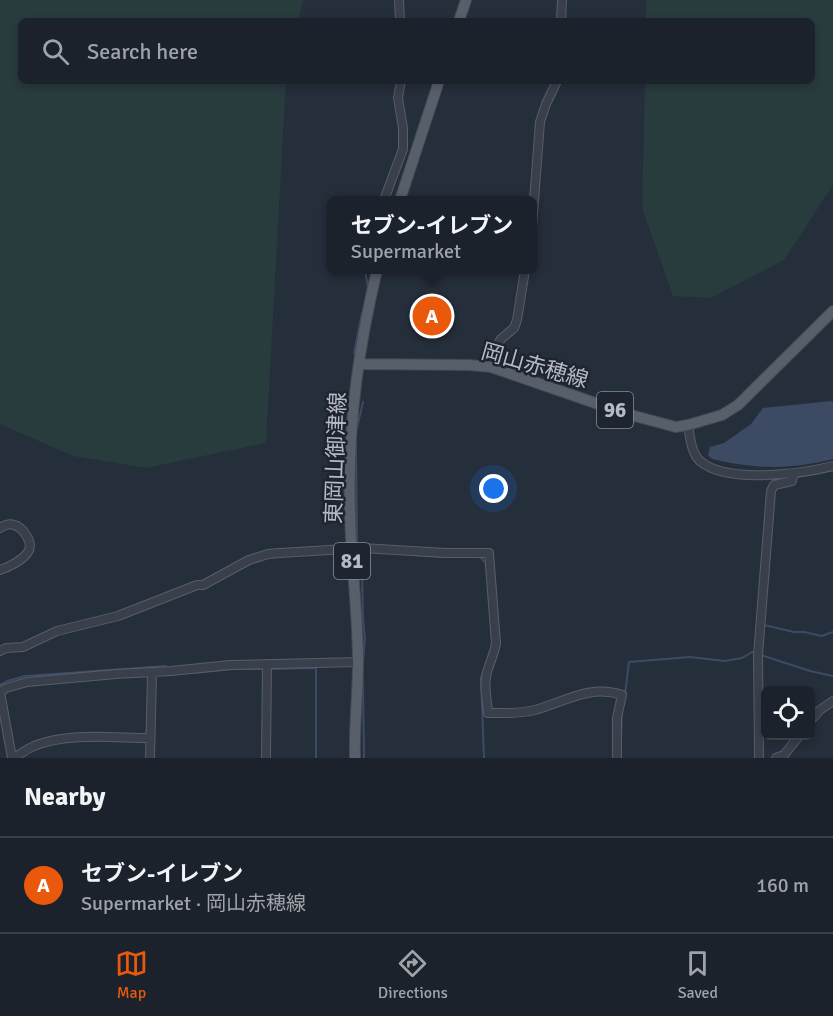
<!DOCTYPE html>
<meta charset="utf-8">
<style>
:root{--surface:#1c222c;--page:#292f38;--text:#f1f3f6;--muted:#a0a4a9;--line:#3a3f48;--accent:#ea580c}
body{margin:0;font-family:Signika,"Noto Sans JP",sans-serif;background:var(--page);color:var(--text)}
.controls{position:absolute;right:18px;bottom:18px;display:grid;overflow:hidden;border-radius:9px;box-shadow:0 3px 9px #0003}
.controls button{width:54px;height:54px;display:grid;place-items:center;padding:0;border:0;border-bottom:2px solid var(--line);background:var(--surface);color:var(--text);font:30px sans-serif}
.you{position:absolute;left:494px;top:489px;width:21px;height:21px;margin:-15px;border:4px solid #fff;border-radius:50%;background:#1a73e8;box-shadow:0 0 0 9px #1a73e833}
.badge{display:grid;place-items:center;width:39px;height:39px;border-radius:50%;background:var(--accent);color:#fff;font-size:20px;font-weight:700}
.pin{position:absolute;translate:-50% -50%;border:3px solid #fff;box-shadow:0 2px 6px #0006}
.popup{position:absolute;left:327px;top:196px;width:210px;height:78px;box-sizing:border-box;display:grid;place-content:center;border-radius:9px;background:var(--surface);filter:drop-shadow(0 2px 4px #0005);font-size:20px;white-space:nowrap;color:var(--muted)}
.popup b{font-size:22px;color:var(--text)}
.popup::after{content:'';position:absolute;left:50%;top:100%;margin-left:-12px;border:12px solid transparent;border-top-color:var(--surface)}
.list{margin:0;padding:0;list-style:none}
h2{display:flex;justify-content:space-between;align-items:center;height:78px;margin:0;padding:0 24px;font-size:26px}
h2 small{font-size:20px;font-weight:400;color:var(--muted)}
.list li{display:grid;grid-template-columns:39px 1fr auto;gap:18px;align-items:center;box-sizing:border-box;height:96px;padding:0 24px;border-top:2px solid var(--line)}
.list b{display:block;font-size:22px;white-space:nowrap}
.list p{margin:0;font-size:20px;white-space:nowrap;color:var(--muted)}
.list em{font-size:20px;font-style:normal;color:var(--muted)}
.icon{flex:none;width:33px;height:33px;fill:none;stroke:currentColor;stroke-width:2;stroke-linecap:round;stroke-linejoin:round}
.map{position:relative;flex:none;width:833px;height:758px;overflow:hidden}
.search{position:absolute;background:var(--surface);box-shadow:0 3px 9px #0003;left:18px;right:18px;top:18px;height:66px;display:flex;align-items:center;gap:15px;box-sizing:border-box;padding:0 21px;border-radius:9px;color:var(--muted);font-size:22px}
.sheet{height:174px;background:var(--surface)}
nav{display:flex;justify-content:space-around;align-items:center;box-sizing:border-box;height:84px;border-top:2px solid var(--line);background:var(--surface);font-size:16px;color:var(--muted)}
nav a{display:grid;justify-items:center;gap:3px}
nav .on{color:var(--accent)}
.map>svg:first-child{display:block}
</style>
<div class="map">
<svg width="833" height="758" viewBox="0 0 833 758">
<rect width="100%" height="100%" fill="#252e3b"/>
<path fill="#283b3d" d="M0,0h303l-5,21h-277v60h265l-20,362 -120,25 -73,-12 -73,-32z
M646,0h187v185l-49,75 -73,38 -38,-2 -31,-88 3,-127h167v-60h-166z"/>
<path fill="#3c4a63" d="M831,401l2,1v57c-44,11 -78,10 -121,0l-4,-4 2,-8 14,-4 27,-19 12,-16z"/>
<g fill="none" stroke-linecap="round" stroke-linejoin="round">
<path stroke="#3c4a63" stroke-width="2" d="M365,270l3,17
M354,353l8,-40
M357,428l6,-26
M356,443l1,101
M359,554l3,18 1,47 2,19 -2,24
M413,555l30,2h37l6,6v3
M764,625l30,7h10l18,4 11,-4
M761,655l49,16 23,5
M271,669l45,-1v90
M193,673l40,-4h32
M363,680l1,78
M0,685l7,-4 18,-5 141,-10
M625,695l4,-33 61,-5 35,4 17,-3 10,-6 4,1
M621,740l1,-28
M484,758l-3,-80 4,-12"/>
</g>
<path fill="#4b5464" stroke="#202732" stroke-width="1.5" d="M420,309l25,4 -1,6h-2l-1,4 -22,-3z"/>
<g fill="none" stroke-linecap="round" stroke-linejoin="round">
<defs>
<path id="minor" d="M399,0l1,21
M561,21l1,-21
M384,200l19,-51v-21l-5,-30 3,-17
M532,227l8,-105 6,-18 11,-23
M491,367l6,-21 4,-7 13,-11 3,-8 8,-50
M688,425c2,11 3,28 12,36 26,23 101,13 133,5
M0,528c4,-3 9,-5 14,-3 9,2 20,18 14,27 -5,8 -19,15 -28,18
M0,651l6,-3 17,-1 34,-16 61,-15 79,-31h6l46,-25 19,-6 12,-1 82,-5 84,5h43l7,90c-2,13 -8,22 -10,34 -2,11 1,24 2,36 15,0 31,1 47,-3 29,-8 55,-26 87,-15l-5,23v40
M0,692l6,-4 21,-6 89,-8 55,-3 59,-6 128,-3
M0,692l12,66
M810,721l10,-11 13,-9
M14,758c6,-4 13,-9 20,-12 35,-14 79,-8 116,-8
M150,758l2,-86
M266,758l1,-94
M759,758l-1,-103 13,-164 3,-6 18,-4 2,-8
M776,758l8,-3 15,-19"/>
<path id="major" d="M459,21l7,-21
M400,200l39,-119
M360,364l109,1 22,2 136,47 49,13 12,-2 34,-10 16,-10 95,-94
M355,758c-1,-32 3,-64 3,-95 0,-50 -7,-100 -8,-150 -3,-82 8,-164 27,-243"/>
</defs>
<use href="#minor" stroke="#575e69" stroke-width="10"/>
<use href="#major" stroke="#424954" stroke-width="12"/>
<use href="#minor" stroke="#39404b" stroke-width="8"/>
<use href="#major" stroke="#575f6b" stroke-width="10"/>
</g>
<g text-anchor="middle" stroke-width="5" stroke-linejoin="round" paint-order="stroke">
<g fill="#1e2530" stroke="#878e9a" stroke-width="1.5">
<rect x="597" y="392" width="36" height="36" rx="4.5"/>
<rect x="334" y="543" width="36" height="36" rx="4.5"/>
</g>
<g font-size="21" font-weight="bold" fill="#b4bbc7">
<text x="615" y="417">96</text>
<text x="352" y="568">81</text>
</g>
<g font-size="22" fill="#b4bbc7" stroke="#1e2530">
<text transform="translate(535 365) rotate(16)" y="8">岡山赤穂線</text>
<text transform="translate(335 458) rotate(-88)" y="8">東岡山御津線</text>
</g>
</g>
</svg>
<div class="controls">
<button><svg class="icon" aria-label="locate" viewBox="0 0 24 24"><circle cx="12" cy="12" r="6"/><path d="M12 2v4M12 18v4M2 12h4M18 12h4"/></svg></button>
</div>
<div class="you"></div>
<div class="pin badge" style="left:432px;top:316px">A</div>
<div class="popup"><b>セブン-イレブン</b>Supermarket</div>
<div class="search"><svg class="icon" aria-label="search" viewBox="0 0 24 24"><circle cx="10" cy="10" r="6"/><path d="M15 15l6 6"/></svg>Search here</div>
</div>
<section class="sheet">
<h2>Nearby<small></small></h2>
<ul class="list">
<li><span class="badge">A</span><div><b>セブン-イレブン</b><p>Supermarket · 岡山赤穂線</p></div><em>160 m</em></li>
</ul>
</section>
<nav>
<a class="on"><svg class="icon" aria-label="map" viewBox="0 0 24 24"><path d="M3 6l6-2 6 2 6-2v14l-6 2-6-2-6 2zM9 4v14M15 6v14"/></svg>Map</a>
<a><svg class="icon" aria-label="directions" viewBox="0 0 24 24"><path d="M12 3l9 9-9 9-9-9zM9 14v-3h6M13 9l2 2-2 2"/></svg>Directions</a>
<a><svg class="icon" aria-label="saved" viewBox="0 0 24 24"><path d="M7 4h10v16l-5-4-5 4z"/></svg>Saved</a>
</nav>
